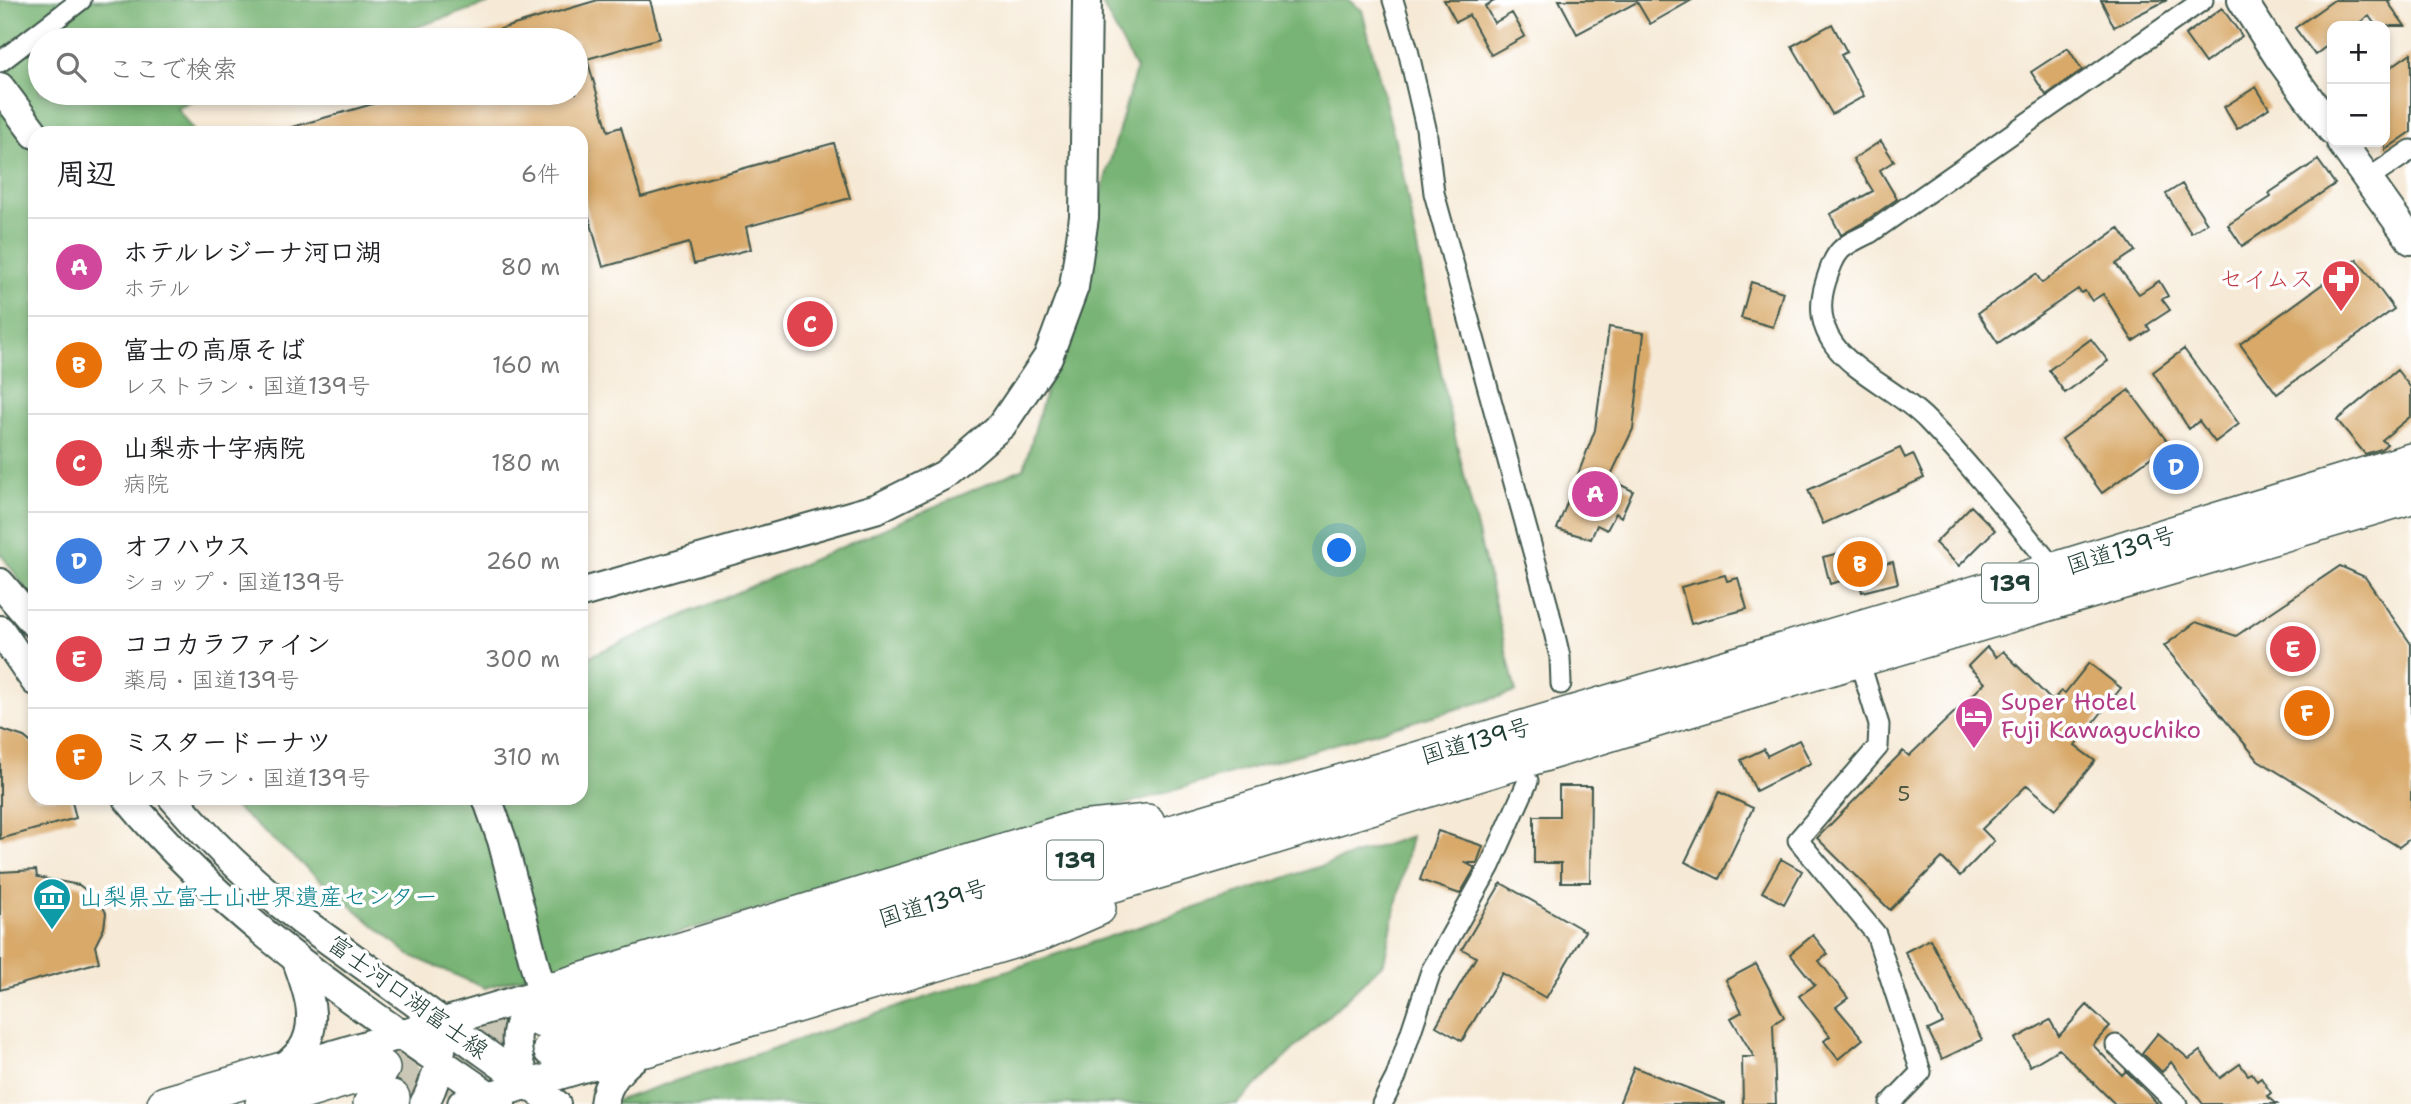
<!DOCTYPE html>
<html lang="ja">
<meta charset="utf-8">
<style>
:root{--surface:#fff;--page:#f2f2f2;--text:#202124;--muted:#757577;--line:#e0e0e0;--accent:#1f6fb2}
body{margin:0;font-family:"Shantell Sans","Klee One",sans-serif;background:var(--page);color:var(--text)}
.controls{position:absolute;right:21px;top:21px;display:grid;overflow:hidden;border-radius:14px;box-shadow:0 4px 10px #0003}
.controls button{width:63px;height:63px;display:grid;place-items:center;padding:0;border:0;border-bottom:2px solid var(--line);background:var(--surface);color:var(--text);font:35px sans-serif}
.you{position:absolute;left:1340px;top:551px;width:24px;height:24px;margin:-18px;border:5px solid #fff;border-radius:50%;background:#1a73e8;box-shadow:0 0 0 10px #1a73e833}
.badge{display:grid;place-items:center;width:46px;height:46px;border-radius:50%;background:var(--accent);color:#fff;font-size:23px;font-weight:700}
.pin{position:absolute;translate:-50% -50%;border:4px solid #fff;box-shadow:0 2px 7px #0006}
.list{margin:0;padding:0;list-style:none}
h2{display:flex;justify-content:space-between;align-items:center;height:91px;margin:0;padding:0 28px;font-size:30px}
h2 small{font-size:23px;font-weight:400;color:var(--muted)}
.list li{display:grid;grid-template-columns:46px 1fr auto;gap:21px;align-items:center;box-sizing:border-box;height:98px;padding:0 28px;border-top:2px solid var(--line)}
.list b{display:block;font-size:26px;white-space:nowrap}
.list p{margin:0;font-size:23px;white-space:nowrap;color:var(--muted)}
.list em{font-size:23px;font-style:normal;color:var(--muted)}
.icon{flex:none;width:38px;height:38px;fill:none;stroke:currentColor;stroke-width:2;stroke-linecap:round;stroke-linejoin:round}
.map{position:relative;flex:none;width:2411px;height:1104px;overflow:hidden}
.search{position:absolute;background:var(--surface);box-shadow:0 4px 10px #0003;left:28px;top:28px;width:560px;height:77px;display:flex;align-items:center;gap:18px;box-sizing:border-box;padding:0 24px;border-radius:38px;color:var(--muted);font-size:26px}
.panel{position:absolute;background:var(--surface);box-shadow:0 4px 10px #0003;left:28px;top:126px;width:560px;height:679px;border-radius:21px}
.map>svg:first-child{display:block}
</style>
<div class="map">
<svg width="2411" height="1104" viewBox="0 0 2411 1104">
<rect width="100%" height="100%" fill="#fff"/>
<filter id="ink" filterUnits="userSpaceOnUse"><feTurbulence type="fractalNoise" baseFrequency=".0143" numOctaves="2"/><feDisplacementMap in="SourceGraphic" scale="14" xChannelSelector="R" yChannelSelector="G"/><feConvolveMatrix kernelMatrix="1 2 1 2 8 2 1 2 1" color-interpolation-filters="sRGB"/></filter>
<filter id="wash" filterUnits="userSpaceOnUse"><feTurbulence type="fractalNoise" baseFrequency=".00686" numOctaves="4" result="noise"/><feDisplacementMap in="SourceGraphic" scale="28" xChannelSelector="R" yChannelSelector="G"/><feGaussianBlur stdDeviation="1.57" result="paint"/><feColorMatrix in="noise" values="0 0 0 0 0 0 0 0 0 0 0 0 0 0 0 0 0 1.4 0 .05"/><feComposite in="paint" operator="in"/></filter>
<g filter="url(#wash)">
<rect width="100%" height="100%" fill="#f6ead7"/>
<path fill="#78b474" stroke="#4c7854" stroke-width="2" d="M0,0h499l-122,40h-337v53h178l-42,14 19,26h-160v468l-35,-48z
M1100,0h248l14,10 39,154 46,239 69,289 -1031,296 -76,-33 -185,-157h357v-138l443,-192 112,-399z
M1411,836l-27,126 -147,142h-631z"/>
<g id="blocks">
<path fill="#d8a969" d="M598,0h52l10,38 -73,21 21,72 13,-4 20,70 193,-54 16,55 -104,29 5,22 -57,15 -5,-21 -86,24 -22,-79v-55h-291l-1,-5 122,-35h165v-53h-99v-4z
M1444,0h52l-11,6 9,17 18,-10 13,23 -34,19 -22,-40 -13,7z
M1559,0h133l-42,24 -13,-22 -60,32z
M2101,0h66l-53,27z
M2334,0h56l-2,2 17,24h-29l-7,-10 -15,10h-22v16l-17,13 -20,-27z
M2222,8l20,28 -37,27 -20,-28z
M1832,24l15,28 -6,3 23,41 -32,18 -40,-68z
M2068,48l14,22 -36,25 -15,-23z
M2411,53v79l-26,18v-79z
M2256,87l13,21 -32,21 -13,-22z
M1881,141l13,20 -14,9 17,29 -33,23 -23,13 -11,-21 43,-23 -20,-32z
M2318,160l17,24 -93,62 -14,-21 43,-28 -2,-4z
M2182,184l25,39 -16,10 -25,-39z
M2119,228l16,23 -19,13 23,30 20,-13 9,15 -6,3 8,11 -23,15 3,5 -17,11 -30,-47 -11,7 -7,-10 -4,2 -3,-4 -80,54 -20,-30 58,-39 6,9z
M2357,259l37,50 -117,85 -37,-50z
M1751,282l32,10 -10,35 -32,-9z
M1609,327l35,6 -11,96 -24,50 24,12 -12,26 -5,-4 -9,17 -10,-5 -6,14 -34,-10 38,-99z
M2091,339l17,22 -43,32 -16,-23z
M2184,349l55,75 -24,18 -16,-21 -10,8 -36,-57z
M2397,370l14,18v28l-29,24 5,4 -6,5 -16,5 -28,-34z
M2129,390l40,54 -67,49 -40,-54z
M1900,448l5,10 8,-4 11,24 -101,46 -15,-34z
M1971,506l24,24 -36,36 -24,-23z
M1872,545l5,21 16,-4 5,21 -36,9 -4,-16 -28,8 -7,-27z
M2340,566l25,11 46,67v194l-12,9 -141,-87 -94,-114 32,-24 40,14z
M1725,575l2,6 11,-3 9,31 -56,15 -10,-37z
M1987,647l9,10 7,-6 49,50 9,-10 4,2 24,-30 32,25 -46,58 20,15 -39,48 -29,-24 -45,44 12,12 -34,35 -18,-18 -52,52 -73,-72 86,-87 6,5 76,-73 -17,-17z
M0,729l24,8 11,9v52h36l5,20 -76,21z
M1799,740l12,23 -55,28 -15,-31 23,-11 3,7z
M1559,786h32l-1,96h-29v-19h-27v-47h25z
M1719,792l34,16 -34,71 -34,-17z
M1438,831l45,15 -6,17h-11l9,5 -15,26 -40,-14z
M1781,859l21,12 -18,33 -22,-12z
M36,870l1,7 42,8 21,16 6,12 -2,15 -9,18 4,16 -99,28v-118z
M1501,883l84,48 -39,67 -44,-25 -40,68 -26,-15 40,-69 -14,-8z
M1813,935l15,19 -9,7 29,37 -12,9 27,32 -25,20 -14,-18 6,-5 -31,-40 16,-11 -25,-31z
M1930,939l52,101 -40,19 -14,-29 15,-7 -38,-71z
M1756,964l28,53 -11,7 3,80h-33l-1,-47h12l-23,-39 11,-6 -16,-32z
M2087,1005l23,21 -17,19 29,30 4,-4 32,33h-43l-56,-55 -29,17 -15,-27 35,-19 9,16z
M2158,1033l31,26 11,-8 20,27 20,-14 8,11 4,-2 5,8 4,-3 10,15 -4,3 10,8h-74l-32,-42 -9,10 -20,-19z
M1634,1067l91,36v1h-106z"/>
</g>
</g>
<g filter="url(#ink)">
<use href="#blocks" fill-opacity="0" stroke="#3f574c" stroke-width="2"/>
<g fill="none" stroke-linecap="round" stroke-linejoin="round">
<path stroke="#cbc7b6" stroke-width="35" stroke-dasharray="35 18" stroke-linecap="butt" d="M382,1068l160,-48
M392,1098l136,-42"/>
<defs>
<path id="street" d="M1393,0l15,50 18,78 8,65 114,413 12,51 1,27
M0,62l81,-62
M2368,179l43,-29
M2055,570c-42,-51 -83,-103 -128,-150 -41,-43 -126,-62 -101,-139 10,-32 14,-34 44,-48l333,-233
M1859,660l20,65 -1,22 -80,93 78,94 45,138 -31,32
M2116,1045l61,59
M1382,1104l14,-27 35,-106 59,-105 38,-85"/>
<path id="secondary" d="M2242,0l36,56 54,74
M0,87l35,47
M2341,142l70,98
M0,583l35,41
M581,593l297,-85 66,-33 58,-50 46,-68 26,-70 10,-70 3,-217
M0,630l35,51
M127,798c103,126 242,214 374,306
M173,798c39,46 81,86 129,123l254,183
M487,798l15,42 40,153
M282,1070l260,-77
M282,1070c6,-6 14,-13 20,-20 19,-29 4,-64 -6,-92
M527,1083c-15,-37 -17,-62 15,-90
M424,1104c11,-19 15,-39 18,-61
M462,1104l184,-55
M604,1104c2,-23 19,-39 37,-52"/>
<path id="highway" d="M542,993l530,-163 75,-8
M542,1020l1513,-450 356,-109
M551,1049l689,-202 430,-132 741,-219
M646,1049l397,-117 55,-24
M165,1104l117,-34
M263,1104l119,-36
M371,1104l21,-6"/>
</defs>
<use href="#street" stroke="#3f574c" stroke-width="23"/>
<use href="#secondary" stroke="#3f574c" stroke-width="32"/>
<use href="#highway" stroke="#3f574c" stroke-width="38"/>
<use href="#street" stroke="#fff" stroke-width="19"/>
<use href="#secondary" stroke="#fff" stroke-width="28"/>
<use href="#highway" stroke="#fff" stroke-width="35"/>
</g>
</g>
<defs>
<symbol id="pharmacy-pin" viewBox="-11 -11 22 30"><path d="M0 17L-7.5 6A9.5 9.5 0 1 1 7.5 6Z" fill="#e0444e" stroke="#fff"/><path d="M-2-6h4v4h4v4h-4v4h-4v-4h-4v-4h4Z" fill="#fff"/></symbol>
<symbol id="hotel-pin" viewBox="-11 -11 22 30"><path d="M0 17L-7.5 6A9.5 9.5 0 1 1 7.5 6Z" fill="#d1479c" stroke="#fff"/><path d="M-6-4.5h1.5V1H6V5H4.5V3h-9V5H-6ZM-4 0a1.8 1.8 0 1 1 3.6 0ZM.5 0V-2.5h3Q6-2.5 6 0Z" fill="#fff"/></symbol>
<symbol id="museum-pin" viewBox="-11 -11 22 30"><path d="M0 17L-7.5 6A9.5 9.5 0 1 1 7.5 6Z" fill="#0f9aa8" stroke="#fff"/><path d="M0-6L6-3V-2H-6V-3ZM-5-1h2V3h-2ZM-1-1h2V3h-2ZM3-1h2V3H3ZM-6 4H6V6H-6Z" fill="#fff"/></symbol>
</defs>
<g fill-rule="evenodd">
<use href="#pharmacy-pin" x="2319" y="257" width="44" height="60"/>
<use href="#hotel-pin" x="1952" y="694" width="44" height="60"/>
<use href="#museum-pin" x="30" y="875" width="44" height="60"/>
</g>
<g text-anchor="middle" stroke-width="7" stroke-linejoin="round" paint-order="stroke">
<g font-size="21" fill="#4d5841">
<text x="1904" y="801">5</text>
</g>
<g fill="#fff" stroke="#627771" stroke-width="2">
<rect x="1982" y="563.5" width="56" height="39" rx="5"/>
<rect x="1047" y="840.5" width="56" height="39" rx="5"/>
</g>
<g font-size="23" font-weight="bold" fill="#1f3d34">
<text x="2010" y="591">139</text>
<text x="1075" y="868">139</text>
</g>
<g font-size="24" fill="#be3a42" stroke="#fff" text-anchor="end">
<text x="2314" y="287">セイムス</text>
</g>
<g font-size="24" fill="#1f3d34" stroke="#fff">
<text transform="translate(2121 550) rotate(-17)" y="8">国道139号</text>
<text transform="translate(1476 741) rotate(-16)" y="8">国道139号</text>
<text transform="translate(933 903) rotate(-17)" y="8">国道139号</text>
<text transform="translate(408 997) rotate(36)" y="8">富士河口湖富士線</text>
</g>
<g font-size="24" fill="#b23c85" stroke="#fff" text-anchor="start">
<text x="2001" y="710">Super Hotel<tspan x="2001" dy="28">Fuji Kawaguchiko</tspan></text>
</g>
<g font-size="24" fill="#0d838f" stroke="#fff" text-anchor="start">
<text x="79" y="905">山梨県立富士山世界遺産センター</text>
</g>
</g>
</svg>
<div class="controls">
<button>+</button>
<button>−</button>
</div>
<div class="you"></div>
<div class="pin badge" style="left:1595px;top:494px;background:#d1479c">A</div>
<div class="pin badge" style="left:1860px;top:564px;background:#e8710a">B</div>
<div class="pin badge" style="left:810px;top:324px;background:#e0444e">C</div>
<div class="pin badge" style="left:2176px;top:467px;background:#3f7fe0">D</div>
<div class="pin badge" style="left:2293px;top:649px;background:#e0444e">E</div>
<div class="pin badge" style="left:2307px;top:713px;background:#e8710a">F</div>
<div class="search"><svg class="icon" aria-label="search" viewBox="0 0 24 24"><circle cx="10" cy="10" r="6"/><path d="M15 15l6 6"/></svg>ここで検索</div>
<section class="panel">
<h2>周辺<small>6件</small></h2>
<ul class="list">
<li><span class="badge" style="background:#d1479c">A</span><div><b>ホテルレジーナ河口湖</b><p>ホテル</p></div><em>80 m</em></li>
<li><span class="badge" style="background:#e8710a">B</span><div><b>富士の高原そば</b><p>レストラン · 国道139号</p></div><em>160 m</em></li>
<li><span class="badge" style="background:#e0444e">C</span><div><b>山梨赤十字病院</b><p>病院</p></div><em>180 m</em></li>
<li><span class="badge" style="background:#3f7fe0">D</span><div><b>オフハウス</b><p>ショップ · 国道139号</p></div><em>260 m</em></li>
<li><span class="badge" style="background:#e0444e">E</span><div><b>ココカラファイン</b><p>薬局 · 国道139号</p></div><em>300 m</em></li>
<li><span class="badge" style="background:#e8710a">F</span><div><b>ミスタードーナツ</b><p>レストラン · 国道139号</p></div><em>310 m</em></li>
</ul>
</section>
</div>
